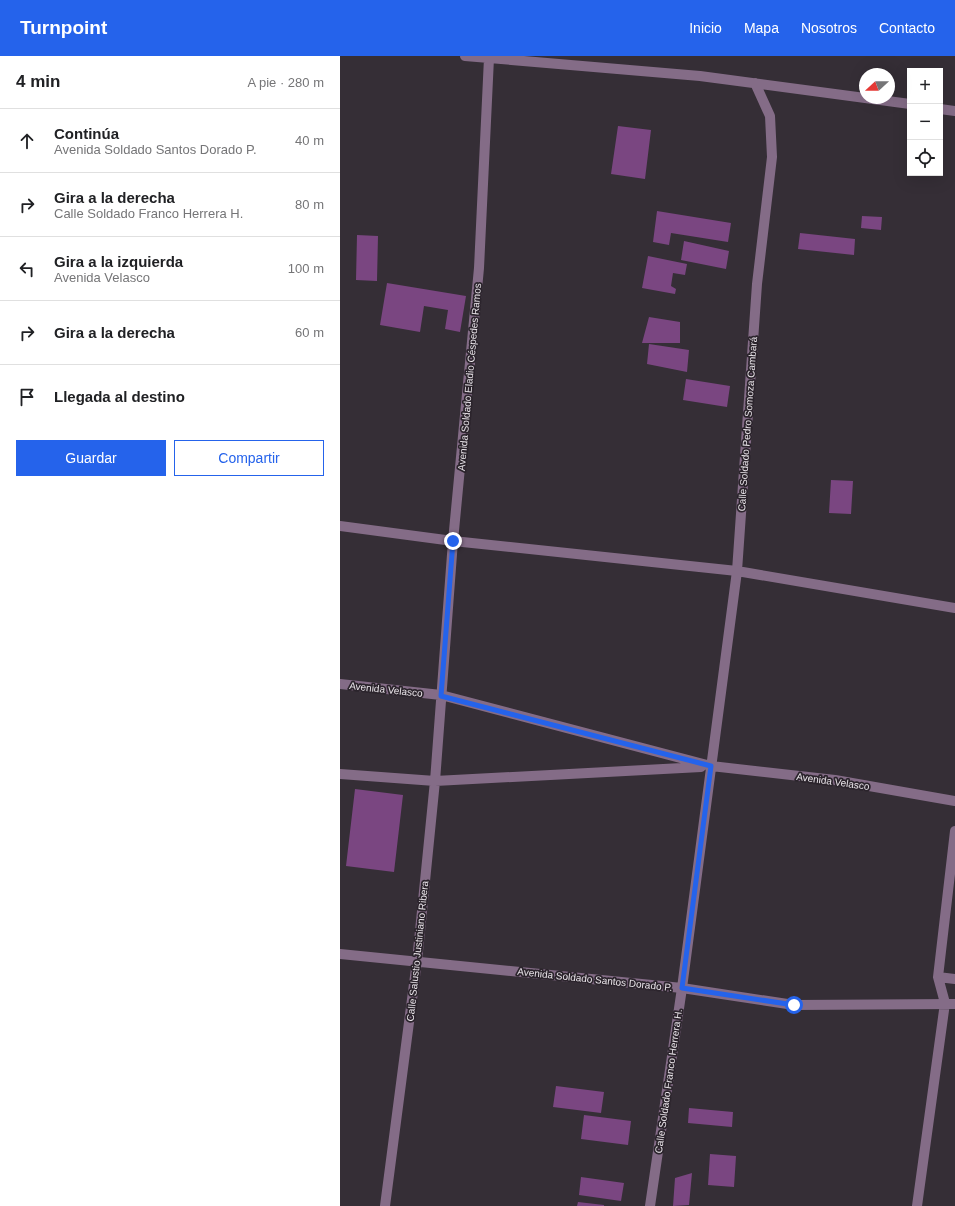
<!DOCTYPE html>
<html lang="es">
<meta charset="utf-8">
<style>
:root{--surface:#fff;--page:#f2f2f2;--text:#202124;--muted:#757577;--line:#e0e0e0;--accent:#2563eb}
body{margin:0;font-family:Arial,sans-serif;background:var(--page);color:var(--text)}
.controls{position:absolute;right:12px;top:12px;display:grid;overflow:hidden;border-radius:0px;box-shadow:0 4px 16px #0002}
.controls button{width:36px;height:36px;display:grid;place-items:center;padding:0;border:0;border-bottom:1px solid var(--line);background:var(--surface);color:var(--text);font:20px sans-serif}
.compass{position:absolute;left:519px;top:12px;width:36px;height:36px;border-radius:50%;background:var(--surface);box-shadow:0 4px 16px #0002;rotate:249deg}
.stop{position:absolute;width:12px;height:12px;margin:-9px;border:3px solid #2563eb;border-radius:50%;background:#fff}
.stop.end{background:#2563eb;border-color:#fff;box-shadow:0 1px 4px #0008}
.list{margin:0;padding:0;list-style:none}
h2{display:flex;justify-content:space-between;align-items:center;height:52px;margin:0;padding:0 16px;font-size:17px}
h2 small{font-size:13px;font-weight:400;color:var(--muted)}
.list li{display:grid;grid-template-columns:26px 1fr auto;gap:12px;align-items:center;box-sizing:border-box;height:64px;padding:0 16px;border-top:1px solid var(--line)}
.list b{display:block;font-size:15px;white-space:nowrap}
.list p{margin:0;font-size:13px;white-space:nowrap;color:var(--muted)}
.list em{font-size:13px;font-style:normal;color:var(--muted)}
.actions{display:flex;gap:8px;padding:12px 16px}
.actions a{flex:1;padding:9px 0;border:1px solid var(--accent);border-radius:0px;text-align:center;font-size:14px;color:var(--accent)}
.actions .main{background:var(--accent);color:#fff}
.icon{flex:none;width:22px;height:22px;fill:none;stroke:currentColor;stroke-width:2;stroke-linecap:round;stroke-linejoin:round}
.map{position:relative;flex:none;width:615px;height:1150px;overflow:hidden}
header{display:flex;align-items:center;gap:24px;box-sizing:border-box;height:56px;padding:0 20px;background:var(--accent);color:#fff}
header strong{font-size:19px}
nav{display:flex;gap:22px;margin-inline-start:auto;font-size:14px}
main{display:flex}
aside{flex:1;background:var(--surface)}
.map>svg:first-child{display:block}
</style>
<header>
<strong>Turnpoint</strong>
<nav><a>Inicio</a><a>Mapa</a><a>Nosotros</a><a>Contacto</a></nav>
</header>
<main>
<aside>
<h2>4 min<small>A pie · 280 m</small></h2>
<ul class="list">
<li><svg class="icon" aria-label="ahead" viewBox="0 0 24 24"><path d="M12 20V5M6 11l6-6 6 6"/></svg><div><b>Continúa</b><p>Avenida Soldado Santos Dorado P.</p></div><em>40 m</em></li>
<li><svg class="icon" aria-label="right" viewBox="0 0 24 24"><path d="M7 20v-9h11M14 6l5 5-5 5"/></svg><div><b>Gira a la derecha</b><p>Calle Soldado Franco Herrera H.</p></div><em>80 m</em></li>
<li><svg class="icon" aria-label="left" viewBox="0 0 24 24"><path d="M17 20v-9H6M10 6l-5 5 5 5"/></svg><div><b>Gira a la izquierda</b><p>Avenida Velasco</p></div><em>100 m</em></li>
<li><svg class="icon" aria-label="right" viewBox="0 0 24 24"><path d="M7 20v-9h11M14 6l5 5-5 5"/></svg><div><b>Gira a la derecha</b></div><em>60 m</em></li>
<li><svg class="icon" aria-label="arrive" viewBox="0 0 24 24"><path d="M6 21V4h12l-3 4 3 4H6"/></svg><div><b>Llegada al destino</b></div></li>
</ul>
<div class="actions"><a class="main">Guardar</a><a>Compartir</a></div>
</aside>
<div class="map">
<svg width="615" height="1150" viewBox="0 0 615 1150">
<rect width="100%" height="100%" fill="#352e36"/>
<path fill="#7a4681" d="M278,70l33,4 -6,49 -34,-5z
M317,155l74,12 -3,19 -57,-9 -2,12 -16,-3z
M522,160l20,1 -1,13 -20,-2z
M460,177l55,6 -1,16 -56,-6z
M17,179l21,1 -1,45 -21,-1z
M344,185l45,10 -3,18 -45,-9z
M308,200l39,8 -2,11 -12,-2 -2,13 5,3 -1,5 -33,-6z
M47,227l79,13 -6,36 -15,-3 3,-19 -24,-4 -4,26 -40,-7z
M309,261l31,5v21h-38z
M309,288l40,6 -2,22 -40,-8z
M346,323l44,7 -3,21 -44,-7z
M491,424l22,1 -2,33 -22,-1z
M15,733l48,6 -9,77 -48,-6z
M216,1030l48,6 -3,21 -48,-6z
M349,1052l44,4 -1,15 -44,-4z
M244,1059l47,6 -3,24 -47,-6z
M370,1098l26,2 -2,31 -26,-2z
M352,1117l-3,32 -16,1 2,-28z
M241,1121l43,6 -3,18 -42,-6z
M238,1146l26,3v1h-27z"/>
<g fill="none" stroke-linecap="round" stroke-linejoin="round">
<path stroke="#846c87" stroke-width="10" d="M125,0l235,20 210,28
M600,53l15,2
M0,470l113,15 284,30 218,37
M0,628l101,11 270,71 124,14 120,21
M0,718l95,7 266,-14
M0,898l342,34 112,17 161,-1
M598,921l17,2
M45,1150l32,-245 18,-180 18,-240 26,-273 10,-210
M310,1150l32,-218 55,-417 20,-287 15,-127 -2,-41 -15,-33
M577,1150l28,-203 -7,-26 17,-146"/>
</g>
<g fill="none" stroke-linecap="round" stroke-linejoin="round">
<path stroke="#2563eb" stroke-width="5" d="M113,485l-12,155 270,70 -29,222 112,17"/>
</g>
<g text-anchor="middle" stroke-width="3.5" stroke-linejoin="round" paint-order="stroke">
<g font-size="10" fill="#eae5ea" stroke="#2b242c">
<text transform="translate(129 321) rotate(-85)" y="4">Avenida Soldado Eladio Céspedes Ramos</text>
<text transform="translate(407 368) rotate(-86)" y="4">Calle Soldado Pedro Somoza Cambará</text>
<text transform="translate(46 633) rotate(6)" y="4">Avenida Velasco</text>
<text transform="translate(493 725) rotate(8)" y="4">Avenida Velasco</text>
<text transform="translate(77 895) rotate(-84)" y="4">Calle Salustio Justiniano Ribera</text>
<text transform="translate(255 923) rotate(6)" y="4">Avenida Soldado Santos Dorado P.</text>
<text transform="translate(328 1025) rotate(-82)" y="4">Calle Soldado Franco Herrera H.</text>
</g>
</g>
</svg>
<div class="controls">
<button>+</button>
<button>−</button>
<button><svg class="icon" aria-label="locate" viewBox="0 0 24 24"><circle cx="12" cy="12" r="6"/><path d="M12 2v4M12 18v4M2 12h4M18 12h4"/></svg></button>
</div>
<svg class="compass" viewBox="-18 -18 36 36"><path d="M0-13l5 13h-10z" fill="#e53935"/><path d="M0 13l5-13h-10z" fill="#757577"/></svg>
<div class="stop" style="left:454px;top:949px"></div>
<div class="stop end" style="left:113px;top:485px"></div>
</div>
</main>
